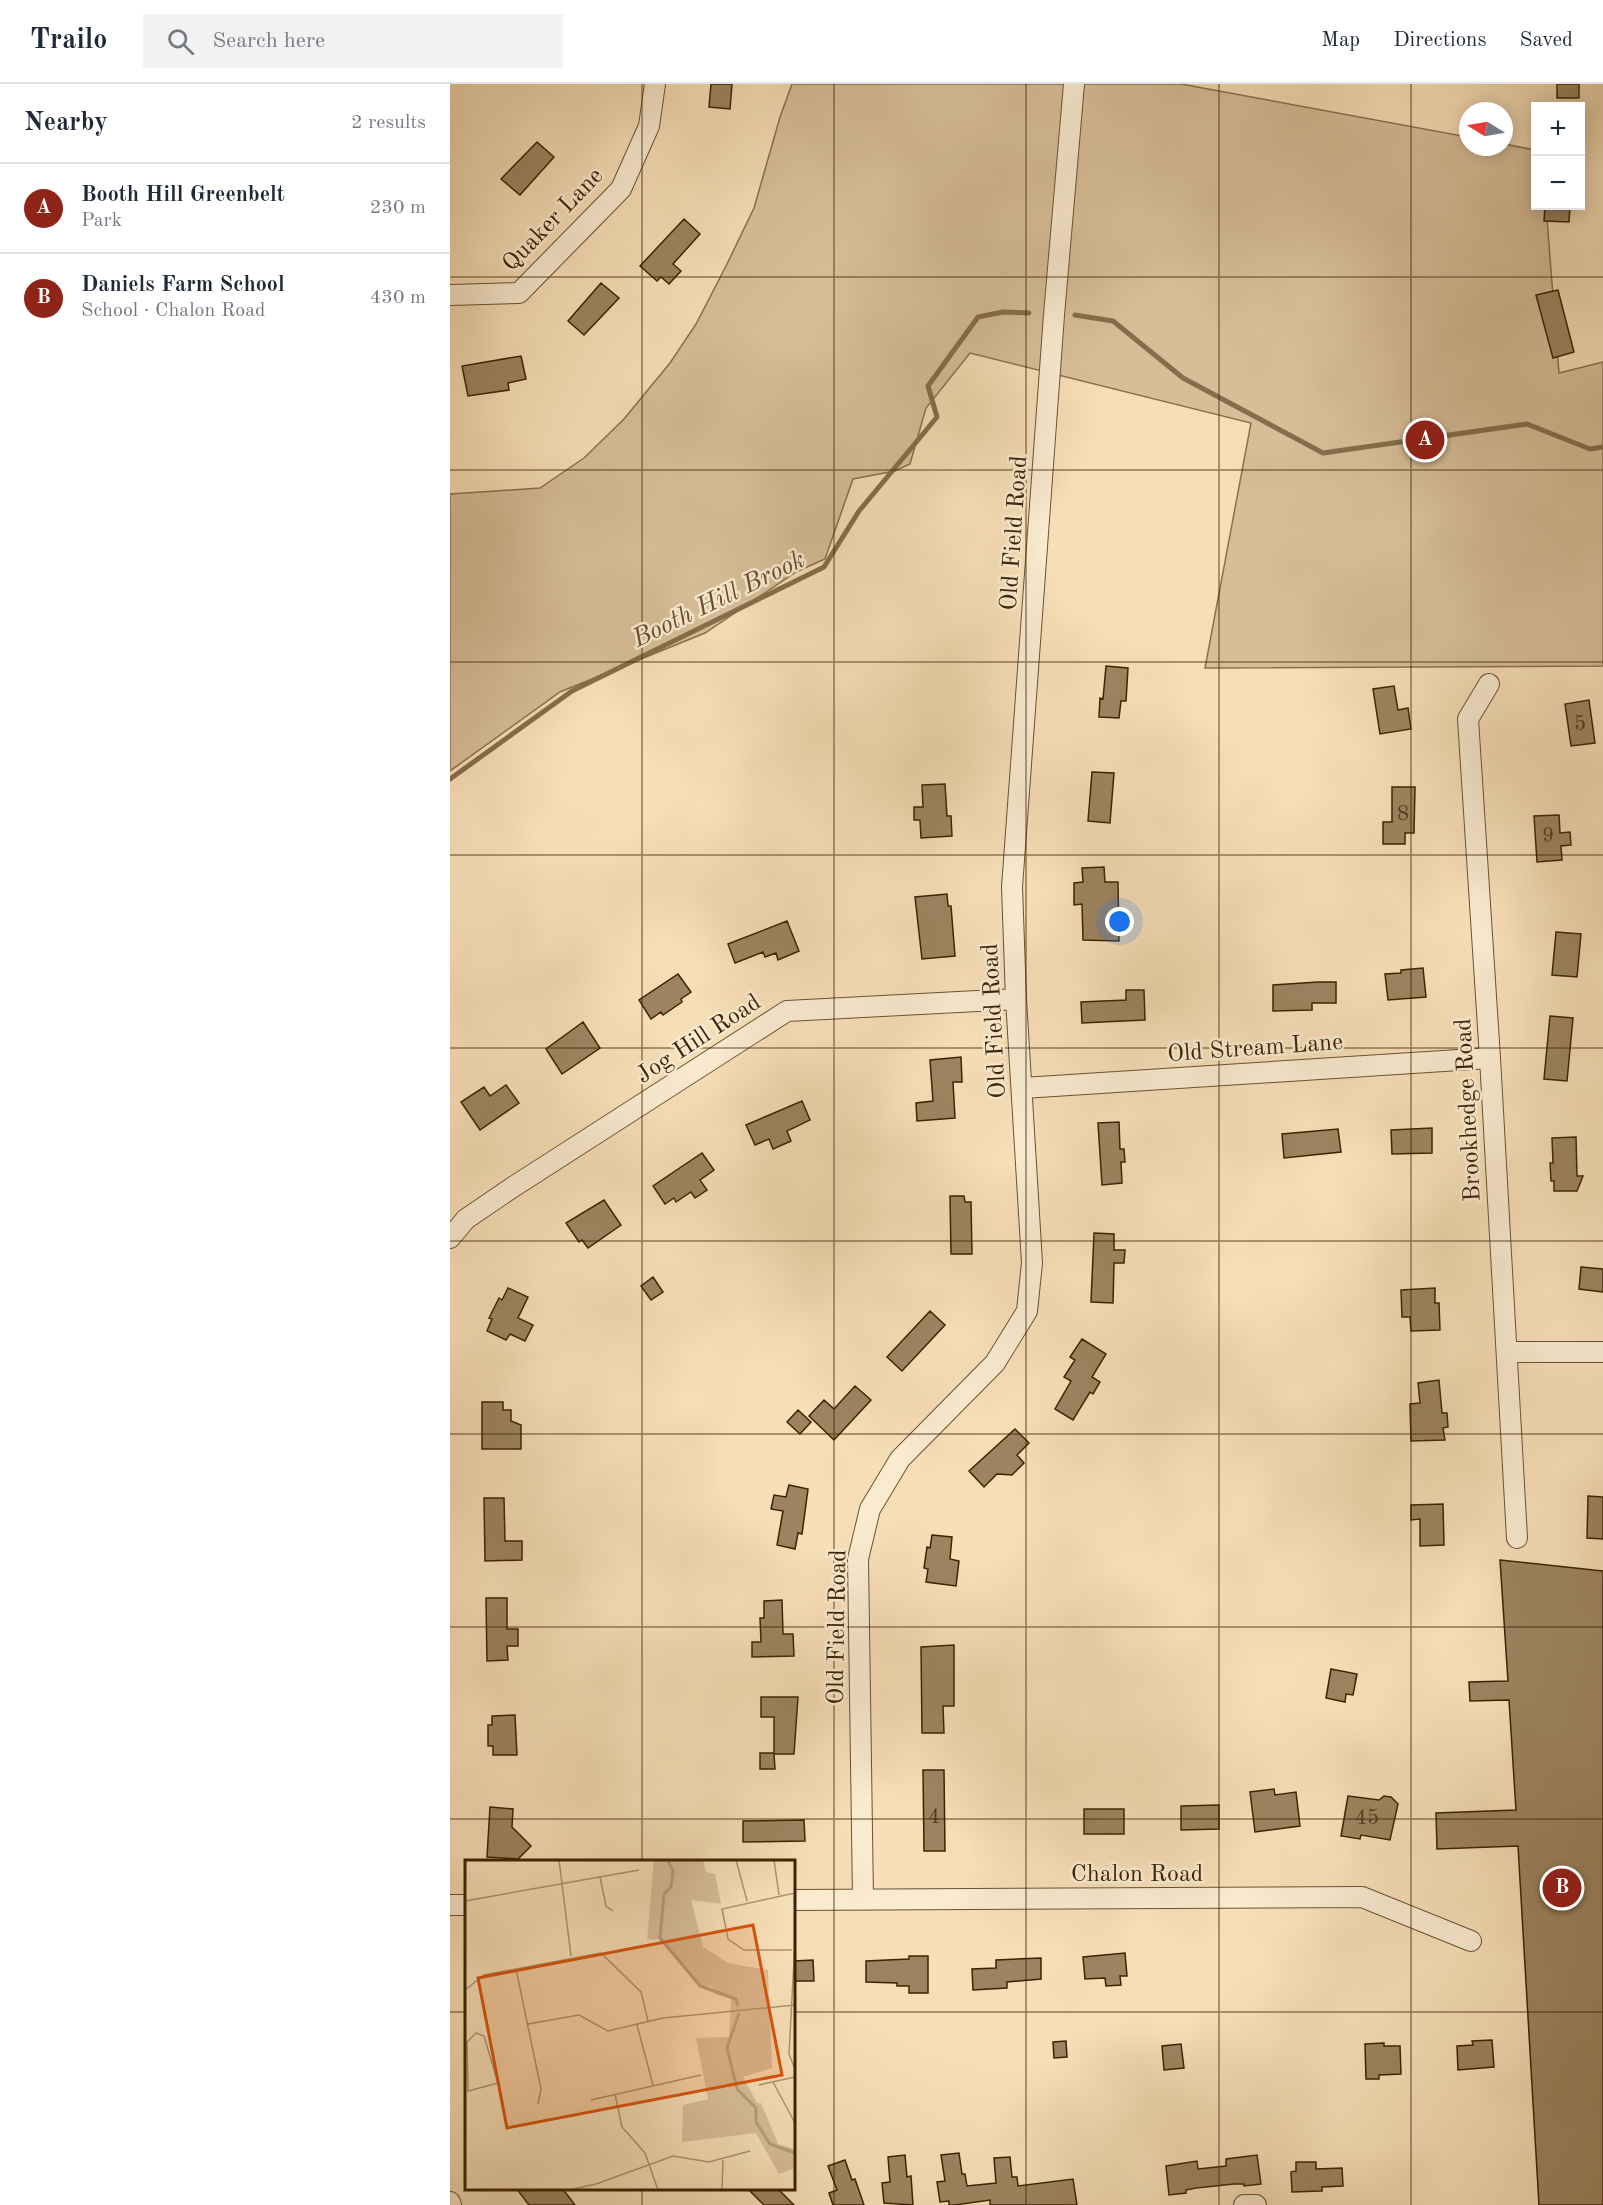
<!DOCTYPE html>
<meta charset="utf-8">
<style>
:root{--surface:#fff;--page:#f2f2f3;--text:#1f2937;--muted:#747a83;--line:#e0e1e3;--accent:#8f2418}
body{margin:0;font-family:"Old Standard TT",serif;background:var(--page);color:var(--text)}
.controls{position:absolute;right:18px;top:18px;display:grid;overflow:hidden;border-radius:0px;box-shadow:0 3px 15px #0003}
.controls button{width:54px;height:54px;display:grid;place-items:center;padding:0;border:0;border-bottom:2px solid var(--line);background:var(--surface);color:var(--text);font:30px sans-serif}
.compass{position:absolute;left:1009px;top:18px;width:54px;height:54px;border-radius:50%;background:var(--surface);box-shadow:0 3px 15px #0003;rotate:281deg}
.you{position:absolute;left:670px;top:838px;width:21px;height:21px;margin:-15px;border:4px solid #fff;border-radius:50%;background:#1a73e8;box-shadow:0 0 0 9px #1a73e833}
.badge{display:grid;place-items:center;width:39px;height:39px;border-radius:50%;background:var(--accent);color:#fff;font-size:20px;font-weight:700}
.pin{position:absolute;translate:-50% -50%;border:3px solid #fff;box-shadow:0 2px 6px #0006}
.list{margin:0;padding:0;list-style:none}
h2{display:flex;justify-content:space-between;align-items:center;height:78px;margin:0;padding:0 24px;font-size:26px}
h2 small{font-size:20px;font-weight:400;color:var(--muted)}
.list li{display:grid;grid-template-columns:39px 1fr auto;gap:18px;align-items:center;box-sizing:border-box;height:90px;padding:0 24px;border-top:2px solid var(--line)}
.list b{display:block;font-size:22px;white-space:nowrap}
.list p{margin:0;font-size:20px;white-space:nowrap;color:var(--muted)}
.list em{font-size:20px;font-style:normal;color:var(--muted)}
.icon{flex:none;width:33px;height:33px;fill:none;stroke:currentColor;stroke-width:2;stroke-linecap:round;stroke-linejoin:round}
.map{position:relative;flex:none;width:1153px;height:2121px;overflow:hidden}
header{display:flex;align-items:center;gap:36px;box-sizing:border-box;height:84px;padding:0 30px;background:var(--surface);border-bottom:2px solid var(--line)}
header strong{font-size:28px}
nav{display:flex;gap:33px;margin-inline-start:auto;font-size:21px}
.search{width:420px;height:54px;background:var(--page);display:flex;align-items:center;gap:15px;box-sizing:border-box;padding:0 21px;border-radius:0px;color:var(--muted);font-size:22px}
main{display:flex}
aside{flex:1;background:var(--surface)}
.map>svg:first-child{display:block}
</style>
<header>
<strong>Trailo</strong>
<div class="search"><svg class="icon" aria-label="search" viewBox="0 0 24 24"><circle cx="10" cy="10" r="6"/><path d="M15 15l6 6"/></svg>Search here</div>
<nav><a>Map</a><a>Directions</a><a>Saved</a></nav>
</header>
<main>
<aside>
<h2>Nearby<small>2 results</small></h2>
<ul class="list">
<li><span class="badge">A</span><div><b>Booth Hill Greenbelt</b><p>Park</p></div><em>230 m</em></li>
<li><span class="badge">B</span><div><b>Daniels Farm School</b><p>School · Chalon Road</p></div><em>430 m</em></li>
</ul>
</aside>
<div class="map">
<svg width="1153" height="2121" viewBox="0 0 1153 2121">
<rect width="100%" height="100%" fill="#f6deb7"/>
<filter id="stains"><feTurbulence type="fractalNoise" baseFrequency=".00333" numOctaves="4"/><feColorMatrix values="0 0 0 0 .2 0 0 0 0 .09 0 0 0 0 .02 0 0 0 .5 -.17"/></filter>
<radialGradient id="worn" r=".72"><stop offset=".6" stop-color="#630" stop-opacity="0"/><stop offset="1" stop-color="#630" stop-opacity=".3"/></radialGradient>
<path fill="#d7be99" stroke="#8a704e" stroke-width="1.5" d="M342,0h389l287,53v10h36v-3l31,6 1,56h10l13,167 44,-11v304l-398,2 46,-245 -281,-70 -44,55 -16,56 -15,7 -42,8 -28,80 -29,13 -91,61 -145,59 -110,79v-277l90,-6 44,-30 40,-39 46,-56 26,-39 30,-58 28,-58 26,-91z"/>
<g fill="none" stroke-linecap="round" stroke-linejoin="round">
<path stroke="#866d4b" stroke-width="5" d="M625,231l38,6 70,57 140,75 204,-29 63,25 13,-2
M0,695l122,-88 252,-124 35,-56 78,-94 -9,-31 50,-69 25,-5 26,1"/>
</g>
<path fill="#9d8461" stroke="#3d2304" stroke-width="1.5" d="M261,0h21l-2,25 -21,-2z
M1107,0h22v14h-22z
M87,58l17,15 -34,38 -19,-16z
M1095,122h25l-1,16 -25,-1z
M234,135l16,15 -27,30 8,7 -12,13 -8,-7 -4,4 -17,-15z
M151,199l18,15 -35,37 -16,-14z
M1108,206l16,62 -21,6 -17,-63z
M71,272l5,23 -18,4 1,7 -41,6 -6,-30z
M656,582l22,2 -2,33h-5l-2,17 -20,-1 1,-19 3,1z
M944,602l4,24 10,-2 3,21 -31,5 -7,-45z
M1139,616l6,43 -24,3 -6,-42z
M642,688l22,1 -4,50 -22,-2z
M495,700l2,32h4l1,20 -31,2 -1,-18h-6v-13h9l-1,-22z
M942,703h23l-1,46h-9v11h-22v-22h9z
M1109,731l1,18 10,-1 1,13 -10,1 1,14 -25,2 -3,-46z
M654,783l1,15h13l1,59 -36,-1 -1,-36 -8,1v-22l9,-1 -1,-14z
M497,810l1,12h3l4,50 -33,3 -7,-62z
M337,837l12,30 -21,9 -2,-7 -11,4 -2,-5 -28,11 -7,-19z
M1106,848l25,2 -4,43 -25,-2z
M973,884l3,29 -38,3 -3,-26 16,-1v-3z
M228,890l13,18 -10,7 1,3 -19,13 -2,-3 -10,7 -12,-19z
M868,898h18v21h-24v7l-39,1v-26z
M676,906h18l1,30 -63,3 -1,-21 45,-2z
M1100,932l23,2 -6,63 -23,-2z
M133,938l17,26 -38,26 -16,-25z
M511,973l1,25h-9l2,36 -38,3 -1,-18 17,-2 -3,-41z
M56,1001l13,18 -39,27 -19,-28 23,-15 6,9z
M352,1017l8,19 -23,11 4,10 -18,8 -4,-10 -14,6 -9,-20z
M669,1038l1,27h4l1,13h-4l1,21 -20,2 -4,-62z
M982,1044v25l-40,1 -1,-24z
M888,1045l3,23 -57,6 -2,-24z
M1126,1053l1,39h6l-6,15h-23v-10h-3l-1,-18h3l-1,-25z
M252,1069l12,17 -14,10 7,10 -12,8 -4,-6 -15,10 -2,-4 -9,6 -12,-18z
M500,1112h14l1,6h6l1,52h-21z
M154,1116l17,25 -33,23 -6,-8 -3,2 -13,-19z
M644,1149l20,1v16h11l-1,13h-10l-1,40 -22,-1z
M1131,1183l22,2v23l-24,-3z
M203,1193l10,15 -12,8 -10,-14z
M58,1204l20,9 -10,21 15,7 -8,16 -15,-7 -4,6 -19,-9 5,-12 -3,-1 10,-20 3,2z
M985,1204v15h4l1,27 -29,1 -1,-14h-8l-1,-27z
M480,1227l15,14 -43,46 -15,-14z
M632,1255l24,15 -14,23 8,5 -7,12 -3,-2 -17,28 -18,-11 16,-28 -7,-4 11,-17 -5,-3z
M989,1296l3,33h5l1,14 -5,1 2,12 -34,1 -1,-37 10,-1 -2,-20z
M405,1302l16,14 -37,40 -25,-24 15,-16 10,9z
M32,1318h21v8h8v11l10,4v24h-39z
M348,1326l13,12 -11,12 -13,-12z
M565,1345l14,14 -12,12 7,8 -12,12 -15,-1 -13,13 -15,-16z
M339,1401l19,4 -6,45 -4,-1 -3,16 -18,-4 6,-34 -12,-2 3,-14 12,2z
M1138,1412l15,1v42l-16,-1z
M34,1414h20l1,43h17v19l-37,1z
M993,1420l1,41 -24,1v-27l-9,1v-15z
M482,1451l20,2 -2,22 9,2 -3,25 -30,-4 2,-13 -4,-1 3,-21 3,1z
M1050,1476l103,11v634h-64l-21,-359 -81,3 -1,-36 80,-3 -7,-110 -39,1 -1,-19 39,-1z
M36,1514h21v31h11v17h-11l1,14 -21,1z
M332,1516l1,34h10l1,22 -42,1v-15h9l-1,-24h4v-17z
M504,1561v61h-11l1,27h-22l-1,-86z
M881,1585l26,5 -4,21 -7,-1 -1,8 -19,-4z
M311,1613h37l-4,57h-20l1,15h-15v-16h14v-36h-13z
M65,1631l2,40h-24v-9h-5v-21h4v-9z
M473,1686h21l1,81h-21z
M824,1705l1,6 21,-3 4,34 -45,6 -5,-40z
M898,1712l31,4 5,-4 7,1 7,7 -8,36 -29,-5 -1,4 -19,-3z
M769,1721v24l-38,1v-24z
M40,1723l23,2 -1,18 19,19 -13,13 -31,-2z
M634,1725h40v25h-40z
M354,1736l1,21 -62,1v-21z
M675,1869l2,23h-7l1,9 -15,1 -1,-8 -20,1 -2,-22z
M459,1872h19v37h-19v-7h-12v-3l-31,-1v-21l43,-2z
M591,1874v21l-34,3v6l-34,2 -1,-21 24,-1v-8z
M363,1876l1,21h-20v-20z
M1042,1956l2,27 -36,3 -1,-24 16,-1 -1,-4z
M616,1957l1,16 -13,1 -1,-16z
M934,1959v3h16l1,28 -22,1v4h-13l-1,-35z
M731,1960l3,24 -20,2 -2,-24z
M509,2069l3,21h3l2,12 29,-3 -2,-25 16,-1 2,20h5l1,9 55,-7 4,26h-87v-5l-35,5h-6v-4l-9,1 -3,-20 8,-1 -4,-26z
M455,2071l2,22 4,-1 2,29 -29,-2 -2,-20 8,-1 -2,-25z
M807,2071l4,29 -17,2v-2h-10l-38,4 -10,2v3l-17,2 -3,-29 31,-5 1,8 28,-3v-7z
M395,2076l7,20 3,-1 9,26h-31l-4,-12 8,-3 -9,-24z
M846,2078h20v7l26,-1 1,18 -21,1v4l-30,1 -1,-20 5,-1z
M66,2104h46l13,17h-46z
M297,2104l31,1 16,16h-30z"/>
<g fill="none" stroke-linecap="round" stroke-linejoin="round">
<defs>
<path id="street" d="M0,211l69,-2 102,-104 28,-63 6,-42
M1039,600l-21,35 22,339 27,480
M573,1004l467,-30
M0,1154l16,-19 47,-32 274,-176 229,-12
M1057,1268h96
M413,1815l-5,-340 12,-50 30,-50 95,-96 32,-52 5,-48 -16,-264 -4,-112 42,-572 20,-231
M344,1816l568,-3 109,44
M0,1821h16
M0,2118l1,3
M794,2121h12"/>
</defs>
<use href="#street" stroke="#6b5231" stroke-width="22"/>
<use href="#street" stroke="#f9ead0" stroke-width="20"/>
</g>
<path fill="none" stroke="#3d2304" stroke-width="1.5" stroke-opacity="0.55" d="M192,0v1778M384,0v2121M576,0v2121M769,0v2121M961,0v2121M0,193h1153M0,386h1153M0,578h1153M0,771h1153M0,964h1153M0,1157h1153M0,1350h1153M0,1543h1153M0,1735h1153M0,1928h16M344,1928h809M192,2104v17"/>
<g text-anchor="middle" stroke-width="5" stroke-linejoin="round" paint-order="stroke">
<g font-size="21" fill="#553b1b">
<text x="1130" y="646">5</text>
<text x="953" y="736">8</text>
<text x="1098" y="758">9</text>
<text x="484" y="1739">4</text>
<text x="917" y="1740">45</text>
</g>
<g font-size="24" fill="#3d2304" stroke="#f9ead0">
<text transform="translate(102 135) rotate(-46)" y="8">Quaker Lane</text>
<text transform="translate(563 449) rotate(-86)" y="8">Old Field Road</text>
<text transform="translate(543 937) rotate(-93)" y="8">Old Field Road</text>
<text transform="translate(248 954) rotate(-33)" y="8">Jog Hill Road</text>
<text transform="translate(805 963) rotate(-4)" y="8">Old Stream Lane</text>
<text transform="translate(1017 1026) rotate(-93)" y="8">Brookhedge Road</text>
<text transform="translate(386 1543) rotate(-89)" y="8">Old Field Road</text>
<text x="687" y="1797">Chalon Road</text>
</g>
<g font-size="26" font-style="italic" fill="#684e2d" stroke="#f9ead0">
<text transform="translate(268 514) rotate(-26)" y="9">Booth Hill Brook</text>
</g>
</g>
<g transform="translate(15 1776)">
<rect width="330" height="330" fill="#f6deb7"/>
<path d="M189,0h49l3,12 9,2 6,30 -30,-4 12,47 25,16 40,7 4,98 -29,9 14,26h4l17,41 17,5v19l-16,6 -23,-41 -74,9 1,-37 25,-6 -12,-61 33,-1 2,-38 -16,-5 -3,-7 -11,-1 -40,-47 -14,1z" fill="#d7be99"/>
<path fill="none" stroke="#b79e7a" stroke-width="3" d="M202,0l6,10 -2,17 -7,7 -4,44 40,48 36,13 2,7M274,153l-12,35 10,41 19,19v14l14,22 25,9"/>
<path fill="none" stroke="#ac936f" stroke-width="1.5" d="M94,0l12,96M271,0l11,41M309,0l5,35M135,17l6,29 7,5M0,41l174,-31M330,82l-6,112 6,15M327,90h-48l-16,-11 -6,-30 73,-16M51,109l25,120 -3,15M0,130l19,-15 117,-22 40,39 7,29M63,164l51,-9 29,16 55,-13 132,-13M172,165l16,60M11,173l8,3 14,47 -30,8 -1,-49zM308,222l22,41M294,225l36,-8M150,234l7,33 23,26 13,37M126,240l110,-25M104,330l27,-6 77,-28 36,6 41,-11M257,330l1,-30"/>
<path fill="#d7540b" fill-opacity="0.15" stroke="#d7540b" stroke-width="3" d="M288,65l29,150 -275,53 -29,-150z"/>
<rect width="330" height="330" fill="none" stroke="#3d2304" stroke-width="3"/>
</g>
<rect width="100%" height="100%" filter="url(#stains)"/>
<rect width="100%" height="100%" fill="url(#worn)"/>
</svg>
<div class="controls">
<button>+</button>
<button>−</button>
</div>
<svg class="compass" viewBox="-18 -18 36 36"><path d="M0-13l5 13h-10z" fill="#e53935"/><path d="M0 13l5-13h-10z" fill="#747a83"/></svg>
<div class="you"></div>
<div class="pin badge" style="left:975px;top:356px">A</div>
<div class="pin badge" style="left:1112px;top:1804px">B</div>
</div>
</main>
